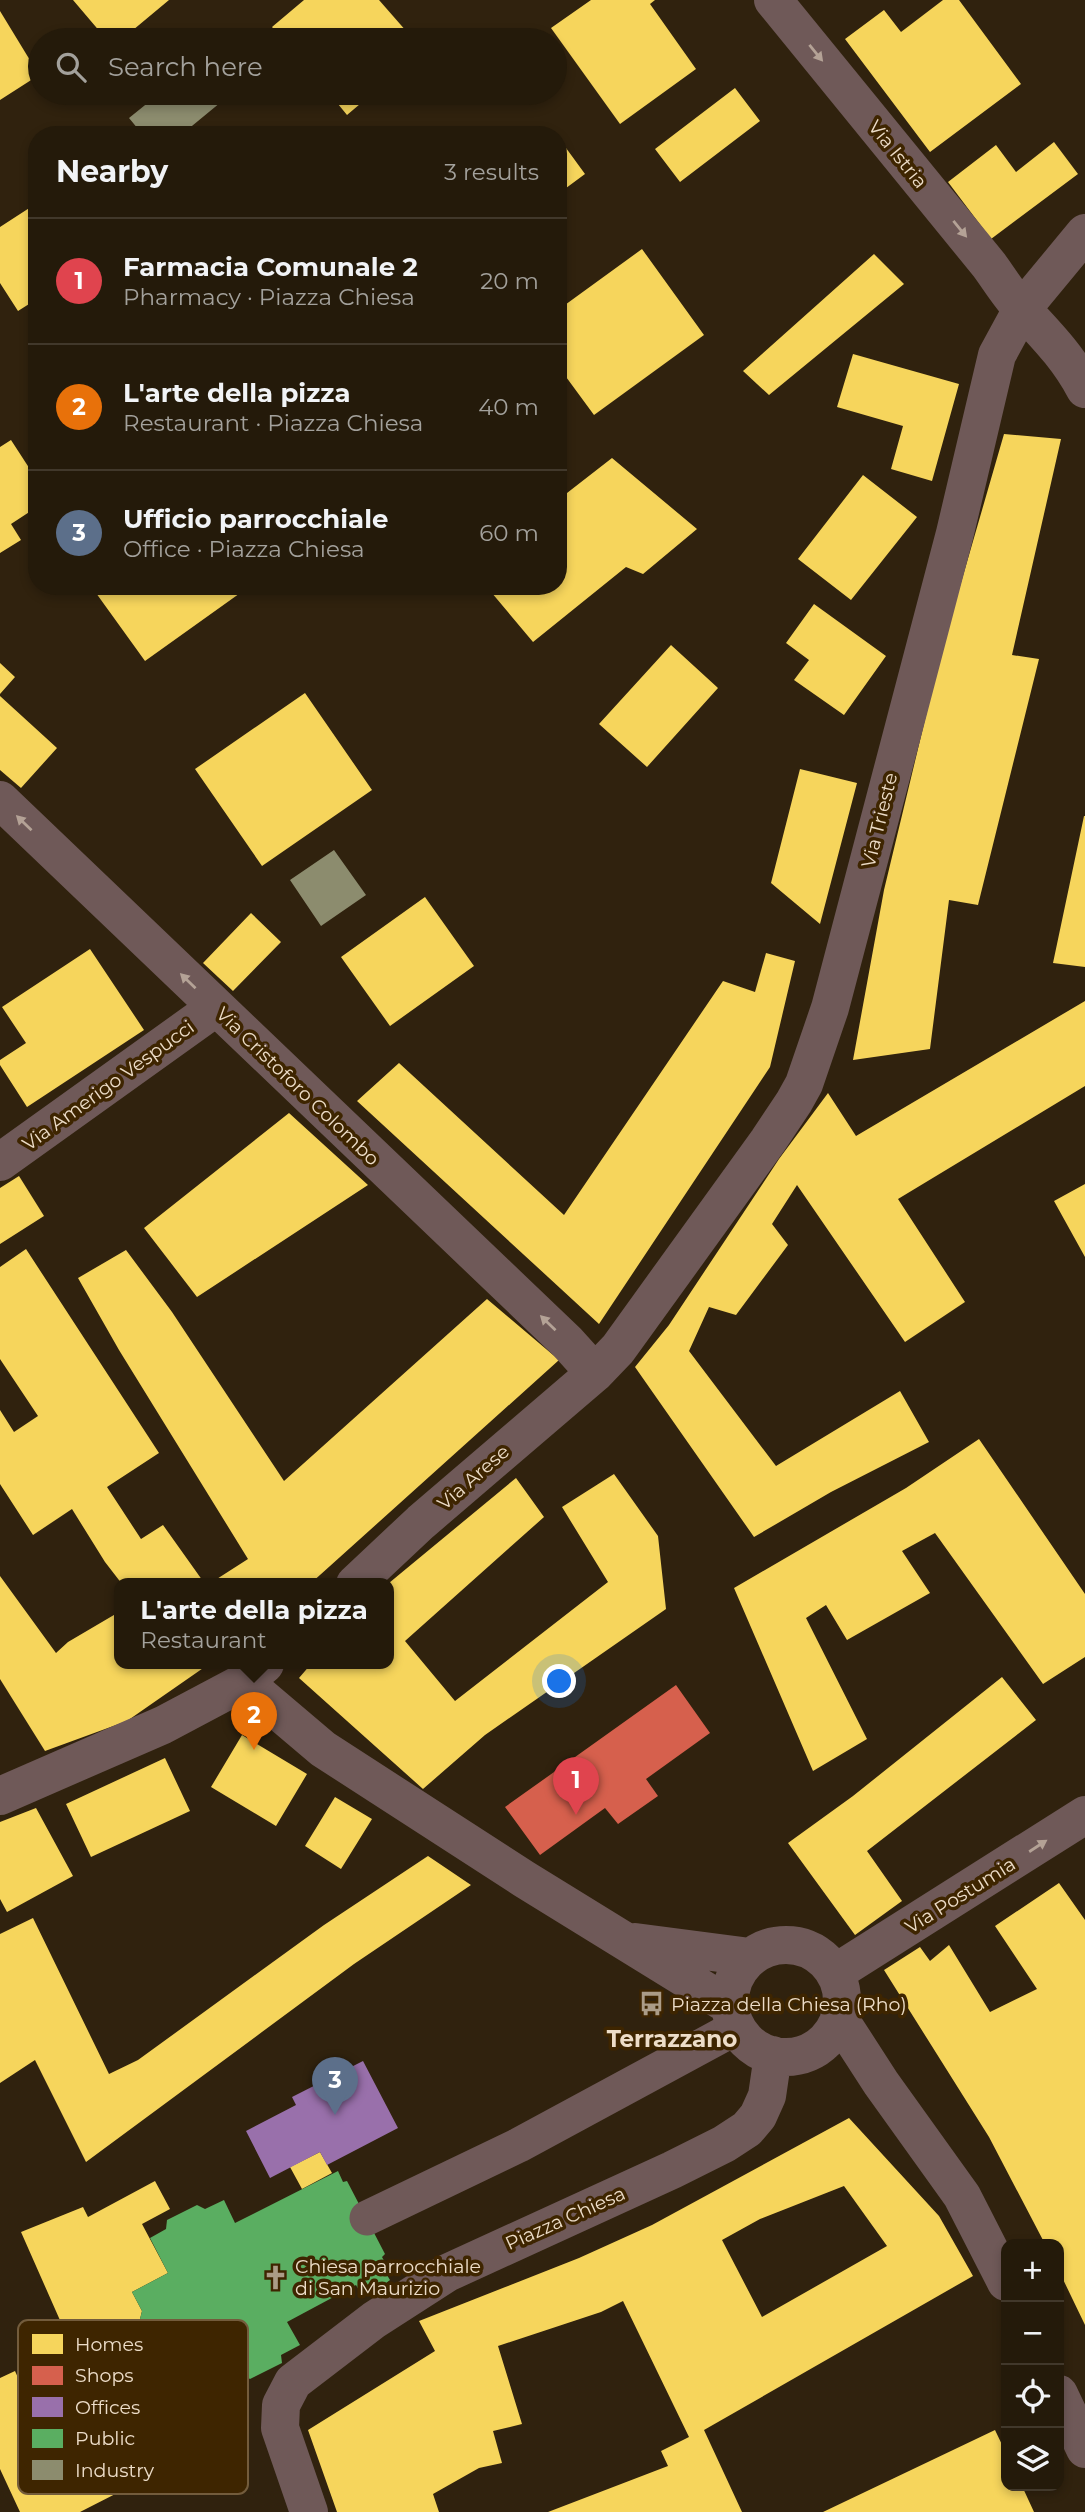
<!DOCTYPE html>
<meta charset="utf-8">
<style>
:root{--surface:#241a0a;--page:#302718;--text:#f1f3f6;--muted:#a3a19c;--line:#41382b;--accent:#ab9c87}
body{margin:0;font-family:Montserrat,sans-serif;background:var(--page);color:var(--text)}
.controls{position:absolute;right:21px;bottom:21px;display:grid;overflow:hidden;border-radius:14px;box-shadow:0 4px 10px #0003}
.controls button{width:63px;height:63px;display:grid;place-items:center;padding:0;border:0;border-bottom:2px solid var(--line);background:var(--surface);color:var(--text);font:35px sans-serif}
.you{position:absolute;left:560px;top:1682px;width:24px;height:24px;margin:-18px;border:5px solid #fff;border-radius:50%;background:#1a73e8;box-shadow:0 0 0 10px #1a73e833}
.badge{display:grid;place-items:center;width:46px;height:46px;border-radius:50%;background:var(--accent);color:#fff;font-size:23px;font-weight:700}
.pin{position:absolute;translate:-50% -58px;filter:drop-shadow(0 2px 4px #0008)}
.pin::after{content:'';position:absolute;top:37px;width:24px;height:21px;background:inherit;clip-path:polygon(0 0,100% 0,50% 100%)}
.popup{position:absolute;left:114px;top:1578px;width:280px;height:91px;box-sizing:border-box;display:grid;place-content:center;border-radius:14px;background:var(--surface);filter:drop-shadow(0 2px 5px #0005);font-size:23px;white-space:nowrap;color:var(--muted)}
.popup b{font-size:26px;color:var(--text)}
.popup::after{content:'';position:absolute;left:50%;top:100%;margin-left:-14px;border:14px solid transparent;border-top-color:var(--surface)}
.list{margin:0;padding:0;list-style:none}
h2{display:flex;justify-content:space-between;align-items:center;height:91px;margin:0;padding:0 28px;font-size:30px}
h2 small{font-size:23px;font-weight:400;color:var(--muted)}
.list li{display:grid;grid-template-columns:46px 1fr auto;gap:21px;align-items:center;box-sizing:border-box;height:126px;padding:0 28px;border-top:2px solid var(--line)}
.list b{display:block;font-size:26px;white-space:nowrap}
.list p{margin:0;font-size:23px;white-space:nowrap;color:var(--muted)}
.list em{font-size:23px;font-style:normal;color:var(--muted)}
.icon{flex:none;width:38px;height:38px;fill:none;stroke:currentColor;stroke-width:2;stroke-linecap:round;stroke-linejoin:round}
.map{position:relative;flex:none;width:1085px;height:2512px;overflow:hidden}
.search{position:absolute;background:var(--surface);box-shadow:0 4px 10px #0003;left:28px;top:28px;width:539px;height:77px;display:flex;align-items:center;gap:18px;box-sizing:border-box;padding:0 24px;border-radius:38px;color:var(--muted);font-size:26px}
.panel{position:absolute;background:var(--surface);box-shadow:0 4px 10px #0003;left:28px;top:126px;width:539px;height:469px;border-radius:28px}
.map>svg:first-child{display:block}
</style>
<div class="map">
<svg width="1085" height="2512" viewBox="0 0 1085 2512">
<rect width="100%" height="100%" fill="#30220e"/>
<path fill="#f6d55c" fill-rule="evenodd" d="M73,0h96l-48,40h-14z
M304,0h75l35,40h-131l-11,-13z
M591,0h64l-5,4 46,65 -76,55 -69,-96z
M943,0h16l62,84 -91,68 -85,-113 39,-29 17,22z
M0,11l39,64 -39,25z
M735,88l25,33 -80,61 -25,-33z
M329,93h44l-26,22z
M558,137l27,37 -27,20z
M1054,142l24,32 -87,65 -43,-57 48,-37 20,27z
M37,203v96l-19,12 -18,-28v-56z
M642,249l62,86 -110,80 -36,-49v-56z
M874,254l30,30 -135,111 -26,-24z
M853,354l106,30 -27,97 -41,-12 12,-43 -66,-19z
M1004,434l57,5 -49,216 27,4 -61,246 -29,-5 -19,149 -77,11 31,-170 59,-245z
M11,440l26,40v27l-26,17 10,16 -21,13v-106z
M612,458l85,71 -54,45 -17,-7 -93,75 -47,-56h72v-86z
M863,475l54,42 -66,83 -53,-41z
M106,586h144l-105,75 -49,-68z
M814,604l72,52 -42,59 -50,-35 15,-20 -23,-17z
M671,645l47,43 -71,79 -48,-43z
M0,663l15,14 -15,17z
M305,693l67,97 -110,76 -67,-97z
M0,696l57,52 -36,40 -21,-18z
M800,769l57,14 -37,141 -49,-41z
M1084,816h1v151l-32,-4z
M425,897l49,69 -84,60 -49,-69z
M251,913l30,29 -48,49 -30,-28z
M90,949l54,81 -117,77 -27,-42v-5l26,-17 -24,-36z
M766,953l29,8 -25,106 -171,257 -242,-223 42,-38 165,152 159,-234 32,11z
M1085,1001v85l-187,113 67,103 -60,40 -108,-157 -25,39 16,21 -52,70 -27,-8 -20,44 87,115 124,-75 29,51 -98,50 -77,45 -119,-170 34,-42 110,-166 49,-66 28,43z
M289,1113l79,72 -171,112 -53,-69z
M19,1176l25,40 -44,28v-56z
M1085,1184v73l-31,-56z
M26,1249l133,204 -52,34 34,52 22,-14 42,59h-83l-17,-22 -33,-53 -39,26 -33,-51v-74l14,22 24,-16 -38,-57v-92z
M126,1250l46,62 112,169 203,-182 72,61 -249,224h-101l39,-25 -129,-209 -41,-72z
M979,1439l106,155v63l-42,27 -108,-151 -33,18 28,42 -83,47 -21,-35 -20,13 61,121 -54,32 -79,-183 172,-100z
M614,1474l44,62 8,73 -181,126 -62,54 -124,-111 12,-14h78v-81l127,-105 28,39 -139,124 50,60 153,-119 -46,-75z
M0,1576l56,77 12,-11 51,-30v52h90l-82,57 -82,30 -45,-72z
M1002,1677l34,43 -169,131 35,50 -47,34 -67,-92 65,-47z
M242,1735l65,39 -31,52 -65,-39z
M165,1758l25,53 -99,46 -25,-53z
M335,1797l37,22 -31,50 -36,-23z
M36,1808l37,68 -66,36 -7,-13v-77z
M428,1856l43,29 -117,79 -268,198 -51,-102 -35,23v-149l33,-16 76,156 29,-14 186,-135z
M1059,1883l26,37v405l-26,-54v-27h-14l-56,-107 -105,-167 36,-23 10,14 19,-16 41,67 47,-23 -42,-63z
M849,2118l90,98 34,60 -269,154 38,82h-194l120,-46 -7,-15 28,-14 -66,-136 -22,11 -103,34 24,78 -29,7 9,32 -23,5 -46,26 6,18h-102l-29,-82 127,-79 -16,-30 160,-63 73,-33zM844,2186l43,60 -125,71 -40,-77 38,-21z
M320,2152l12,21 -30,16 -12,-22z
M155,2181l15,28 -28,15 26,49 -36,19 10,19 -3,12 11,19 11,4 12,21 35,-17 16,32 -49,27 -4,-10 -15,10 22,53 -98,50h-60l-20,-43v-91l15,-7 27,60 55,-27 -76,-172 62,-25 5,10z
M995,2430l11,23v33h16l12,26h-211z"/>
<path fill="#d6604d" d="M676,1685l34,48 -64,46 12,17 -40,28 -13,-16 -65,47 -35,-48z"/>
<path fill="#9970ab" d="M363,2061l35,67 -71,37 -7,-13 -50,26 -24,-47 50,-26 -4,-8z"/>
<path fill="#5aae61" d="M338,2171l5,11 4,-1 38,73 -3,3 6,11 -4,2 6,10 -13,10 -16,4 -5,-9 -69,37 13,23 -19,10 1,8 -32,16 -8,-5 -18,8 -16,-32 -35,17 -12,-21 -11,-4 -11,-19 3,-12 -10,-19 36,-19 -18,-35 16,-9 1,-9 30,-15 8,4 19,-9 11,23z"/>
<path fill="#8c8c6e" d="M160,93h72l-51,42h-38l-14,-17z
M334,850l32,45 -45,31 -31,-46z"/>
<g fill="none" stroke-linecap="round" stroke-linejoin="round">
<path stroke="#6f5958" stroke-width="35" d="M367,2218l152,-73 218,-118"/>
<path stroke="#6f5958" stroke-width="38" d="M773,0l216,265c11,15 21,32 34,45 24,26 45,47 62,79
M0,800l567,542 28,31
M0,1162l215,-154
M355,1584l66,-62 174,-149 23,-24 150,-208 26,-39 10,-18 26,-76 125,-475 42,-178 25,-46 63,-76
M244,1682l79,67 201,130 206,127
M0,1796l163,-71 81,-43 21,-18
M635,1942l115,15
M730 2001a56 56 0 1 1 112 0a56 56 0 1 1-112 0Z
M835,1973l250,-158
M839,2018l42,65 81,113 44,86
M1059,2394l26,55
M309,2512l-29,-84 1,-23 12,-23 81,-62 73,-47 225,-103 52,-26 23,-15 11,-13 9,-20 6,-41"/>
</g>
<defs><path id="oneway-solid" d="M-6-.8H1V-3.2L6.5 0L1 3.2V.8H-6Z" transform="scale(1.75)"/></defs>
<g fill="#b4a296">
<use href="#oneway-solid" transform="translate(816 53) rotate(51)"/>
<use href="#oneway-solid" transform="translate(960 229) rotate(51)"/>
<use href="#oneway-solid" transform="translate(24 823) rotate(-136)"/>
<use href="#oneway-solid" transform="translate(188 981) rotate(-136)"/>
<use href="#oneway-solid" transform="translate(548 1323) rotate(-136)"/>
<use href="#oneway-solid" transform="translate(1038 1846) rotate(-33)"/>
</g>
<defs>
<symbol id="bus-bare" viewBox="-9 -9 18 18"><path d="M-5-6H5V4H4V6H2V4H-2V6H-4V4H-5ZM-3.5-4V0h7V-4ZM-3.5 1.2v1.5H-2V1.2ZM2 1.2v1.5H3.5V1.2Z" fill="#ab9c87" stroke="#3e2500" stroke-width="2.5" paint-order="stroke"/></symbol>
<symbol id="church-bare" viewBox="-9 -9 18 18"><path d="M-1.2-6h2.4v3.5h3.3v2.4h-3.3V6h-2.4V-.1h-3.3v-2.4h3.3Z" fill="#ab9c87" stroke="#3e2500" stroke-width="2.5" paint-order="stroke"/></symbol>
</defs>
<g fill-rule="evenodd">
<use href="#bus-bare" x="634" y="1986" width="35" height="35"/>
<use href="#church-bare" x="258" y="2260" width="35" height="35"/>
</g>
<g text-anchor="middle" stroke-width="7" stroke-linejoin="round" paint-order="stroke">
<g font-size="19" fill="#edddc8" stroke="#3e2500">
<text transform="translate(898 154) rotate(51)" y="7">Via Istria</text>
<text transform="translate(879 820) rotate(-76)" y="7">Via Trieste</text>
<text transform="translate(108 1085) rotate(-36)" y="7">Via Amerigo Vespucci</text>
<text transform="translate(298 1086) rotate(44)" y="7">Via Cristoforo Colombo</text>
<text transform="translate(473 1477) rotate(-41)" y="7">Via Arese</text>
<text transform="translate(960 1895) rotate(-32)" y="7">Via Postumia</text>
<text transform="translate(565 2218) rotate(-24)" y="7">Piazza Chiesa</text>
</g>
<g font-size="19" fill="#edddc8" stroke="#3e2500" text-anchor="start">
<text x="671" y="2011">Piazza della Chiesa (Rho)</text>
<text x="295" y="2273">Chiesa parrocchiale<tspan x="295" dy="22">di San Maurizio</tspan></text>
</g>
<g font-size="23" font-weight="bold" fill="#edddc8" stroke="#3e2500">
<text x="672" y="2047">Terrazzano</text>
</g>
</g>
<rect x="18" y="2320" width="230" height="174" rx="10" fill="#3e2500" stroke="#735c3c" stroke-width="2"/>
<rect x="32" y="2334" width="31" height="20" fill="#f6d55c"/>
<rect x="32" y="2366" width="31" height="19" fill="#d6604d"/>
<rect x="32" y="2397" width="31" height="20" fill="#9970ab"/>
<rect x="32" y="2429" width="31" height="19" fill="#5aae61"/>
<rect x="32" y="2460" width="31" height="20" fill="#8c8c6e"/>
<g font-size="19" fill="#edddc8">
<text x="75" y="2351">Homes</text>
<text x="75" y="2382">Shops</text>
<text x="75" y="2414">Offices</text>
<text x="75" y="2445">Public</text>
<text x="75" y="2477">Industry</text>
</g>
</svg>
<div class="controls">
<button>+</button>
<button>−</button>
<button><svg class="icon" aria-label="locate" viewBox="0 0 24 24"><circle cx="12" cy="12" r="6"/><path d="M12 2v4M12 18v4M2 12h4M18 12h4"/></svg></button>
<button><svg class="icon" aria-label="layers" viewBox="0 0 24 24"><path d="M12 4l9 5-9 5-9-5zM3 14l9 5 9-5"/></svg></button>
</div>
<div class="you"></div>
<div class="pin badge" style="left:576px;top:1815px;background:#e0444e">1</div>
<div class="pin badge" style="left:254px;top:1750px;background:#e8710a">2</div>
<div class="popup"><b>L'arte della pizza</b>Restaurant</div>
<div class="pin badge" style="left:335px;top:2115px;background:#5c6f8a">3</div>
<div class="search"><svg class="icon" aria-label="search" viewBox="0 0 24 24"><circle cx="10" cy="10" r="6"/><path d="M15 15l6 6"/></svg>Search here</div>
<section class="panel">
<h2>Nearby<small>3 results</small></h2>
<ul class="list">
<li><span class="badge" style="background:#e0444e">1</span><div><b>Farmacia Comunale 2</b><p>Pharmacy · Piazza Chiesa</p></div><em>20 m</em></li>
<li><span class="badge" style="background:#e8710a">2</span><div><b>L'arte della pizza</b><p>Restaurant · Piazza Chiesa</p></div><em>40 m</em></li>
<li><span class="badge" style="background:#5c6f8a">3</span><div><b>Ufficio parrocchiale</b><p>Office · Piazza Chiesa</p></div><em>60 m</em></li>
</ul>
</section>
</div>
